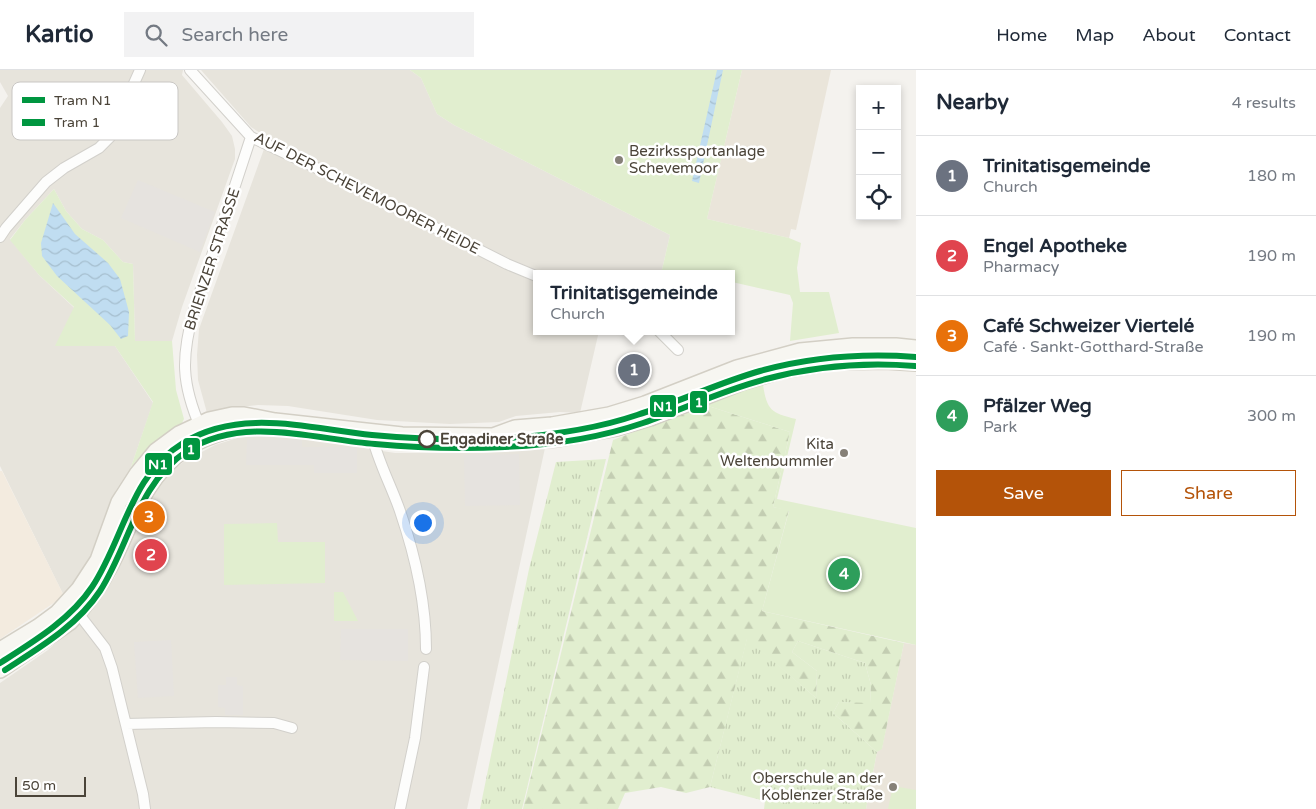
<!DOCTYPE html>
<meta charset="utf-8">
<style>
:root{--surface:#fff;--page:#f2f2f3;--text:#1f2937;--muted:#747a83;--line:#e0e1e3;--accent:#b45309}
body{margin:0;font-family:"Varela Round",sans-serif;background:var(--page);color:var(--text)}
.controls{position:absolute;right:15px;top:15px;display:grid;overflow:hidden;border-radius:0px;box-shadow:0 2px 8px #0003}
.controls button{width:45px;height:45px;display:grid;place-items:center;padding:0;border:0;border-bottom:1px solid var(--line);background:var(--surface);color:var(--text);font:25px sans-serif}
.scale{position:absolute;left:15px;bottom:12px;width:71px;box-sizing:border-box;padding-left:5px;border:2px solid #4b4439;border-top:0;font-size:14px;line-height:18px;white-space:nowrap;color:#4b4439;-webkit-text-stroke:4px #fff;paint-order:stroke}
.you{position:absolute;left:422px;top:452px;width:18px;height:18px;margin:-12px;border:4px solid #fff;border-radius:50%;background:#1a73e8;box-shadow:0 0 0 8px #1a73e833}
.badge{display:grid;place-items:center;width:32px;height:32px;border-radius:50%;background:var(--accent);color:#fff;font-size:16px;font-weight:700}
.pin{position:absolute;translate:-50% -50%;border:2px solid #fff;box-shadow:0 1px 5px #0006}
.popup{position:absolute;left:533px;top:200px;width:202px;height:65px;box-sizing:border-box;display:grid;place-content:center;border-radius:0px;background:var(--surface);filter:drop-shadow(0 1px 4px #0005);font-size:16px;white-space:nowrap;color:var(--muted)}
.popup b{font-size:19px;color:var(--text)}
.popup::after{content:'';position:absolute;left:50%;top:100%;margin-left:-10px;border:10px solid transparent;border-top-color:var(--surface)}
.list{margin:0;padding:0;list-style:none}
h2{display:flex;justify-content:space-between;align-items:center;height:65px;margin:0;padding:0 20px;font-size:21px}
h2 small{font-size:16px;font-weight:400;color:var(--muted)}
.list li{display:grid;grid-template-columns:32px 1fr auto;gap:15px;align-items:center;box-sizing:border-box;height:80px;padding:0 20px;border-top:1px solid var(--line)}
.list b{display:block;font-size:19px;white-space:nowrap}
.list p{margin:0;font-size:16px;white-space:nowrap;color:var(--muted)}
.list em{font-size:16px;font-style:normal;color:var(--muted)}
.actions{display:flex;gap:10px;padding:15px 20px}
.actions a{flex:1;padding:11px 0;border:1px solid var(--accent);border-radius:0px;text-align:center;font-size:18px;color:var(--accent)}
.actions .main{background:var(--accent);color:#fff}
.icon{flex:none;width:28px;height:28px;fill:none;stroke:currentColor;stroke-width:2;stroke-linecap:round;stroke-linejoin:round}
.map{position:relative;flex:none;width:916px;height:739px;overflow:hidden}
header{display:flex;align-items:center;gap:30px;box-sizing:border-box;height:70px;padding:0 25px;background:var(--surface);border-bottom:1px solid var(--line)}
header strong{font-size:24px}
nav{display:flex;gap:28px;margin-inline-start:auto;font-size:18px}
.search{width:350px;height:45px;background:var(--page);display:flex;align-items:center;gap:12px;box-sizing:border-box;padding:0 18px;border-radius:0px;color:var(--muted);font-size:19px}
main{display:flex}
aside{flex:1;background:var(--surface)}
.map>svg:first-child{display:block}
</style>
<header>
<strong>Kartio</strong>
<div class="search"><svg class="icon" aria-label="search" viewBox="0 0 24 24"><circle cx="10" cy="10" r="6"/><path d="M15 15l6 6"/></svg>Search here</div>
<nav><a>Home</a><a>Map</a><a>About</a><a>Contact</a></nav>
</header>
<main>
<div class="map">
<svg width="916" height="739" viewBox="0 0 916 739">
<defs>
<pattern id="grass-tufts" width="24" height="20" patternUnits="userSpaceOnUse" patternTransform="scale(1.25)"><rect width="24" height="20" fill="#e1eecf"/><path d="M3 7l-1-3M5 7V3M7 7l1-3M15 17l-1-3M17 17v-4M19 17l1-3" fill="none" stroke="#c3cdb2"/></pattern>
<pattern id="forest-firs" width="22" height="20" patternUnits="userSpaceOnUse" patternTransform="scale(1.25)"><rect width="22" height="20" fill="#e1eecf"/><path d="M5 1l3.5 6h-7zM16 11l3.5 6h-7z" fill="#c3cdb2"/></pattern>
<pattern id="water-waves" width="16" height="10" patternUnits="userSpaceOnUse" patternTransform="scale(1.25)"><rect width="16" height="10" fill="#c0ddf1"/><path d="M0 5q4-4 8 0t8 0" fill="none" stroke="#a6bfcf"/></pattern>
</defs>
<rect width="100%" height="100%" fill="#f4f2ee"/>
<path fill="#e7e4dc" d="M0,0h183l-1,5 40,47 10,14 3,13v10l-53,148 -10,34h-37l-2,-77 -10,-2 -20,-22 -21,-11 -16,-18 -12,-22 -29,31 -15,19 29,36 76,71 38,57 -22,64 -15,23 -24,63 -13,22 -15,21 -64,-130v-358l8,-12 -8,-14z
M201,0h209l11,8 16,36 17,11 216,110 -9,39h-125v57h63l-19,82 -20,-1 -44,4 -17,6 -49,2 -73,-4 -89,-14 -30,-1 -28,3 -23,5 -9,-33 -1,-25 2,-26 69,-191 -17,-11z
M247,365h34l114,18h85l65,-5 -78,361h-467v-126l48,-33 42,-40 25,-33 34,-81 19,-23 17,-12 30,-16z"/>
<path fill="#f3ebdf" d="M0,401h2l62,125 -64,43z"/>
<path fill="#eae5da" d="M742,0h89l-35,160 -5,-1 -2,9 -82,-19z
M904,573l12,2v164h-50l11,-57 5,-4z"/>
<path fill="url(#grass-tufts)" d="M606,389l-84,350h-42l49,-240 27,-107z
M747,568l69,60 1,-27 -25,-19 6,-11 67,22 6,22 -1,19 -31,-2 -6,11 44,39 -11,57h-102l1,-8 -55,-14z"/>
<path fill="url(#forest-firs)" d="M705,335l85,27 -17,75 16,3 -27,101 142,32 -22,106 -5,3 -44,-39 6,-11 31,1 1,-18 -6,-22 -67,-22 -6,11 25,19 -1,27 -69,-59 -37,148 -24,6 -25,-6 -36,6 -7,16h-95l90,-369z"/>
<path fill="#e1eecf" d="M410,0h332l-35,149 82,19 12,5 -4,25 3,24h29l10,41 -49,8 3,-38 -3,-8 -58,-13v-8h-41l-10,-2 -1,2h-19l9,-39 -216,-110 -17,-11 -16,-36z
M54,119l12,22 16,18 21,11 20,22 10,2 2,77h37l4,49 8,29 -2,4c-20,13 -36,25 -51,44l22,-65 -38,-56h-60l19,-39 -35,-32 -29,-35 15,-20z
M763,315c4,25 8,28 33,34l-19,80 139,29v117l-154,-34 27,-100 -16,-4 17,-75 -85,-27 37,-15z
M277,453l1,19h47v41l-101,2v-61z
M334,522h9l15,29h-24z
M893,716l23,4v19h-28z"/>
<path fill="#e6e3df" d="M138,110l77,32 -15,40 -79,-34z
M247,370h55v7h55v26h-43v-8h-68z
M519,384l1,51 -55,1 -1,-51z
M341,559h67v32l-68,-1z
M171,570l3,56 -36,2 -4,-56z
M226,607h11v8l6,1v29h-18v-7l-7,-1v-22h8z"/>
<path fill="url(#water-waves)" d="M717,0h6l-24,113 -7,-2z
M53,133l22,31 33,29 12,16 9,33 -1,24 -7,3 -11,-14 -53,-49 -15,-20 -1,-13z"/>
<g fill="none" stroke-linecap="round" stroke-linejoin="round">
<defs>
<path id="street" d="M190,0l61,67 78,37 178,90 29,12
M0,167l6,-9 40,-46 18,-14 35,-20 11,-11 30,-67
M659,261l19,19
M201,359c-20,-46 -20,-72 -7,-119l57,-173
M371,362c6,28 20,53 29,79 15,44 26,91 26,138
M78,543l27,35 7,20 31,126 2,15
M126,654l90,-2 58,1 18,5
M400,739l15,-71 9,-71"/>
<path id="secondary" d="M493,366l22,-8 37,-3 57,-10 36,-11 92,-36 63,-17 53,-5h43l20,2
M0,580l38,-23 19,-14 22,-24 19,-29 21,-58 18,-28 19,-23 23,-17 30,-14 23,-5h12l31,6 127,14 91,1 23,6 41,-3 60,-11 33,-10 90,-35 40,-12 53,-9 52,-1 31,2
M0,600l70,-48c15,-16 28,-33 38,-52 24,-44 33,-91 77,-121 24,-16 56,-22 84,-27"/>
</defs>
<use href="#street" stroke="#d2d0cb" stroke-width="12"/>
<use href="#secondary" stroke="#d3cfc5" stroke-width="18"/>
<use href="#street" stroke="#fdfdfc" stroke-width="10"/>
<use href="#secondary" stroke="#f7f6f1" stroke-width="15"/>
<defs>
<path id="tram-1" d="M0,593c33,-21 70,-43 92,-76 32,-48 38,-112 91,-144 58,-36 127,-14 189,-8 45,4 91,6 137,3 43,-3 87,-9 128,-23 42,-13 81,-32 123,-44 51,-14 103,-18 156,-14"/>
<path id="tram-2" d="M5,600c34,-22 72,-44 95,-79 30,-47 37,-107 87,-140 56,-36 126,-12 188,-7 43,4 87,5 130,3 47,-2 94,-9 138,-24 41,-14 80,-33 123,-44 49,-13 99,-17 149,-13"/>
</defs>
<use href="#tram-1" stroke="#fff" stroke-width="10"/>
<use href="#tram-2" stroke="#fff" stroke-width="10"/>
<use href="#tram-1" stroke="#009640" stroke-width="6"/>
<use href="#tram-2" stroke="#009640" stroke-width="6"/>
</g>
<g fill="#868178" stroke="#fff" stroke-width="2">
<circle cx="619" cy="90" r="5"/>
<circle cx="844" cy="383" r="5"/>
<circle cx="893" cy="717" r="5"/>
</g>
<circle fill="#fff" stroke="#4b4439" stroke-width="2.5" cx="427" cy="369" r="8"/>
<g text-anchor="middle" stroke-width="5" stroke-linejoin="round" paint-order="stroke">
<g font-size="15" fill="#4b4439" stroke="#fff" text-anchor="end">
<text x="629" y="86" text-anchor="start">Bezirkssportanlage<tspan x="629" dy="17">Schevemoor</tspan></text>
<text x="834" y="379">Kita<tspan x="834" dy="17">Weltenbummler</tspan></text>
<text x="883" y="713">Oberschule an der<tspan x="883" dy="17">Koblenzer Straße</tspan></text>
</g>
<g font-size="15" fill="#4b4439" stroke="#fff">
<text transform="translate(367 123) rotate(27)" y="5">AUF DER SCHEVEMOORER HEIDE</text>
<text transform="translate(212 189) rotate(-72)" y="5">BRIENZER STRASSE</text>
</g>
<g font-size="15" font-weight="bold" fill="#4b4439" stroke="#fff" text-anchor="start">
<text x="440" y="374">Engadiner Straße</text>
</g>
</g>
<rect x="12" y="12" width="166" height="58" rx="8" fill="#fff" stroke="#c9c7c4" stroke-width="1"/>
<rect x="22" y="27" width="23" height="6" fill="#009640"/>
<rect x="22" y="49" width="23" height="7" fill="#009640"/>
<g font-size="14" fill="#4b4439">
<text x="54" y="35">Tram N1</text>
<text x="54" y="57">Tram 1</text>
</g>
<g stroke="#fff" stroke-width="2">
<rect x="689" y="320" width="19" height="24" rx="5" fill="#009640"/>
<rect x="649" y="324" width="28" height="24" rx="5" fill="#009640"/>
<rect x="182" y="367" width="19" height="24" rx="5" fill="#009640"/>
<rect x="144" y="382" width="29" height="24" rx="5" fill="#009640"/>
</g>
<g font-size="14" text-anchor="middle" font-weight="bold" fill="#fff">
<text x="699" y="337">1</text>
<text x="663" y="341">N1</text>
<text x="191" y="384">1</text>
<text x="158" y="399">N1</text>
</g>
</svg>
<div class="controls">
<button>+</button>
<button>−</button>
<button><svg class="icon" aria-label="locate" viewBox="0 0 24 24"><circle cx="12" cy="12" r="6"/><path d="M12 2v4M12 18v4M2 12h4M18 12h4"/></svg></button>
</div>
<div class="scale">50 m</div>
<div class="you"></div>
<div class="pin badge" style="left:634px;top:300px;background:#6b7280">1</div>
<div class="popup"><b>Trinitatisgemeinde</b>Church</div>
<div class="pin badge" style="left:151px;top:485px;background:#e0444e">2</div>
<div class="pin badge" style="left:149px;top:447px;background:#e8710a">3</div>
<div class="pin badge" style="left:844px;top:504px;background:#2e9e5b">4</div>
</div>
<aside>
<h2>Nearby<small>4 results</small></h2>
<ul class="list">
<li><span class="badge" style="background:#6b7280">1</span><div><b>Trinitatisgemeinde</b><p>Church</p></div><em>180 m</em></li>
<li><span class="badge" style="background:#e0444e">2</span><div><b>Engel Apotheke</b><p>Pharmacy</p></div><em>190 m</em></li>
<li><span class="badge" style="background:#e8710a">3</span><div><b>Café Schweizer Viertelé</b><p>Café · Sankt-Gotthard-Straße</p></div><em>190 m</em></li>
<li><span class="badge" style="background:#2e9e5b">4</span><div><b>Pfälzer Weg</b><p>Park</p></div><em>300 m</em></li>
</ul>
<div class="actions"><a class="main">Save</a><a>Share</a></div>
</aside>
</main>
